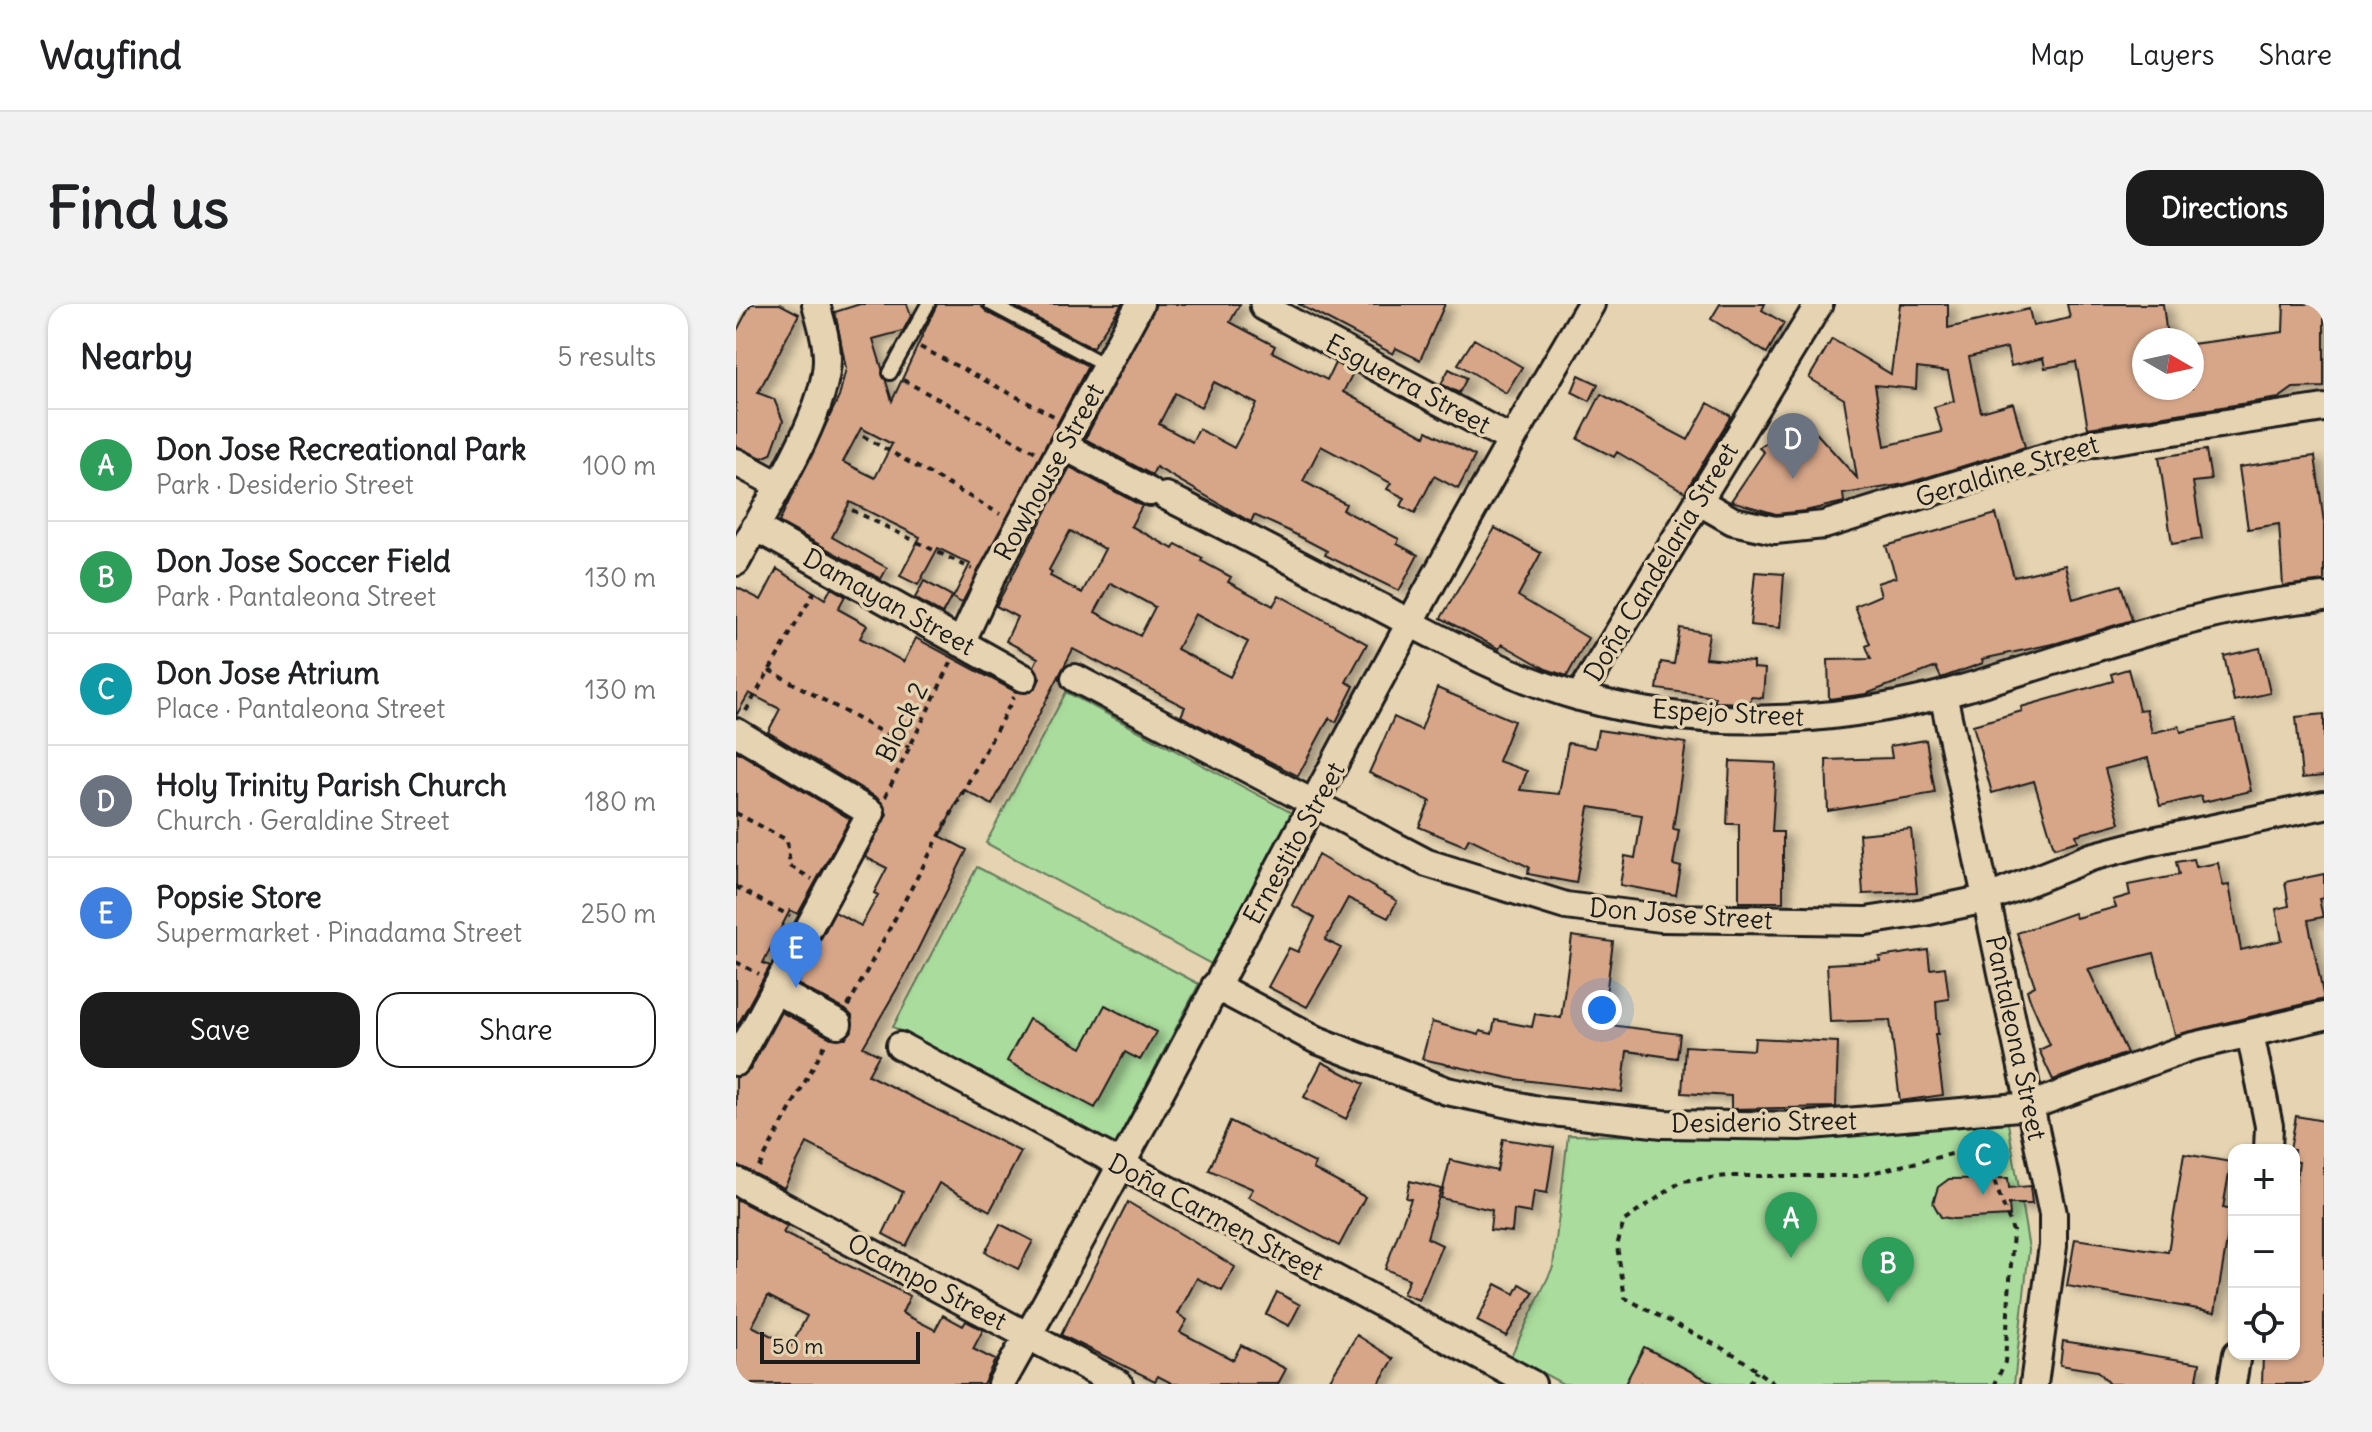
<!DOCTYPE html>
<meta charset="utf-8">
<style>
:root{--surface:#fff;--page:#f2f2f2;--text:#202124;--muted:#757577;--line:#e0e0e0;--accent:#1c1c1c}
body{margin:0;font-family:Delius,sans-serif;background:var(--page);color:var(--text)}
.controls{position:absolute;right:24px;bottom:24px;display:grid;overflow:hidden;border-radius:16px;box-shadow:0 2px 6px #0004}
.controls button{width:72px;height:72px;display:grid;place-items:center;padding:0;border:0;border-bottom:2px solid var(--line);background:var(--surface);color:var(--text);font:40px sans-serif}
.compass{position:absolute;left:1396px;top:24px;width:72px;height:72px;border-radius:50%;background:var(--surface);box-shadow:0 2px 6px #0004;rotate:99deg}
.scale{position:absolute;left:24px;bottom:20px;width:160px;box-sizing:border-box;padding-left:8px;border:4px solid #1c1c1c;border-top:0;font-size:22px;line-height:28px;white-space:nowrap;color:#1c1c1c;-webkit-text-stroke:6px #e5d3b1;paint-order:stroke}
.you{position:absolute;left:866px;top:706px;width:28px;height:28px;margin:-20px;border:6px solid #fff;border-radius:50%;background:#1a73e8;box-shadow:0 0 0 12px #1a73e833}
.badge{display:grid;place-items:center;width:52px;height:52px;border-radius:50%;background:var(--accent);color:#fff;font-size:26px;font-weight:700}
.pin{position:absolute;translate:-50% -66px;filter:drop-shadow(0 2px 4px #0008)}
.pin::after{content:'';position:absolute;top:42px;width:28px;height:24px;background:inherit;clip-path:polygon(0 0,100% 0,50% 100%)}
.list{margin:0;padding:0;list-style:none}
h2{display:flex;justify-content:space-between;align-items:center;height:104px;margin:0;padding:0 32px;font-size:34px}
h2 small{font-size:26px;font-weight:400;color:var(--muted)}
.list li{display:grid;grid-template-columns:52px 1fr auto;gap:24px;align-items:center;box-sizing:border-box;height:112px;padding:0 32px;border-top:2px solid var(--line)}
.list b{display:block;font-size:30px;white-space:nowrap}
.list p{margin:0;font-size:26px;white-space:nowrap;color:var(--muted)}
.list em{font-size:26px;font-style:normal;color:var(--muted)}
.actions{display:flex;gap:16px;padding:24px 32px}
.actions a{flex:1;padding:18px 0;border:2px solid var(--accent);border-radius:24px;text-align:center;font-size:28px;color:var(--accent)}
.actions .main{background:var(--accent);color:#fff}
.icon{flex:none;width:44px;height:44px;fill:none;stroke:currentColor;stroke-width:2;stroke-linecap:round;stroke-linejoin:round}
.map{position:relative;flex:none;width:1588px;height:1080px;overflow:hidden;border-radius:24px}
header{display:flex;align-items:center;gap:48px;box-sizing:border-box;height:112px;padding:0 40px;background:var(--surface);border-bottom:2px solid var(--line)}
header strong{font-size:38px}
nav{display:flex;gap:44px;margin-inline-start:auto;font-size:28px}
.intro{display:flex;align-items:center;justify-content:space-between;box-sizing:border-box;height:192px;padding:0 48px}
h1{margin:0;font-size:56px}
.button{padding:20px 36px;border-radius:24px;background:var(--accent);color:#fff;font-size:28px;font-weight:700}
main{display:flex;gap:48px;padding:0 48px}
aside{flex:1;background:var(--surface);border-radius:24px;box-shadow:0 2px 6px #0004}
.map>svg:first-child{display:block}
</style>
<header>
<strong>Wayfind</strong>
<nav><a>Map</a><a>Layers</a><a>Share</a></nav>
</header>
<div class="intro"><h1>Find us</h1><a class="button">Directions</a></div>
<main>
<aside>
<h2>Nearby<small>5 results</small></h2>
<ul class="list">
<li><span class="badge" style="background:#2e9e5b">A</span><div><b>Don Jose Recreational Park</b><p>Park · Desiderio Street</p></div><em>100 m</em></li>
<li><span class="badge" style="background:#2e9e5b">B</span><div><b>Don Jose Soccer Field</b><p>Park · Pantaleona Street</p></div><em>130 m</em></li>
<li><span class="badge" style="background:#0f9aa8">C</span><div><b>Don Jose Atrium</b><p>Place · Pantaleona Street</p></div><em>130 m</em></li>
<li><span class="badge" style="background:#6b7280">D</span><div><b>Holy Trinity Parish Church</b><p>Church · Geraldine Street</p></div><em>180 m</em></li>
<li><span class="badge" style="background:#3f7fe0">E</span><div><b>Popsie Store</b><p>Supermarket · Pinadama Street</p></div><em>250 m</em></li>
</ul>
<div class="actions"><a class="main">Save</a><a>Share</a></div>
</aside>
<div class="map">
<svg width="1588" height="1080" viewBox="0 0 1588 1080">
<defs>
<filter id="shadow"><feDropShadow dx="8" dy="4.5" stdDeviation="4" flood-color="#0004"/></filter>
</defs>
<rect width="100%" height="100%" fill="#e5d3b1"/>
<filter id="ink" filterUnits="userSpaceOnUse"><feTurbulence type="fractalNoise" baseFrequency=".0125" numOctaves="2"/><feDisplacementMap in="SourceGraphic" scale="16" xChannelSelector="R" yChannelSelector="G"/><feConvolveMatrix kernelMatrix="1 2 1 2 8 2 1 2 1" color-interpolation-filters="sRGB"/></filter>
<g filter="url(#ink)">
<path fill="#aadc9d" stroke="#637c5c" stroke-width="2" d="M330,388l226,121 -81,151 -225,-121z
M241,563l222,117 -84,161 -222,-118z
M1272,819l21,126 -15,135h-451l-52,-28 42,-89 15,-132 218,3z"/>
<path fill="#d7a689" stroke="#1c1c1c" stroke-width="2" fill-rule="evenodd" filter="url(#shadow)" d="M15,0h29l19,10 -41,79 16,6 9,22 -12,33 -9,4 -26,-12v-114z
M124,0h47l4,12 -8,15 -30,8 19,62 45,-97h42l8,8 101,54 -126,237 -9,-5 17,-34 -32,-16 -20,37 -18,-9 20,-39 -70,-35 -18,35 55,31 -6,11 -102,-57 60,-125 7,-29 -11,-56zM125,124l31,16 -17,34 -32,-16z
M274,0h112l-30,44z
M420,0h84l-10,18 45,24 -3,6 55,28 8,-17 18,10 -10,19 82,44 2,-5 48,25 -17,33 -24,-13 -19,37 -14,-7 4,-8 -18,-9 4,-6 -70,-37 -18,35 43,23 -3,6 56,29 -2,5 21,11 -19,36 -74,-36 2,-4 -40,-21 -33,-15 -3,7 -95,-55 -4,8 -67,-36zM478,78l43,22 -23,44 -35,-19 -7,13 -33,-18 16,-31 26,14z
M562,0h147l-25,56 -24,-12 -3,6z
M984,0h45l-3,6 22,13 -17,30 -56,-34z
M1164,0h48v24l81,-19 4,17 37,-8 -3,-14h96l4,33 -23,3v48h48v-44l91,-12 1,-28h40v83l-31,1 -14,10 -191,30 -12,-66 -31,6 -2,-10 -32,8 -4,-18 -38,9 12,55 32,-9 12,44 -120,37 -62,10 1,8 -39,9 -29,3 -45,-13 33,-49 -5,-4 40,-34 58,64 -13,-79 -35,-21 23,-39 59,35zM1181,64l31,4 6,29 -20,6 8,25 -57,14 -10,-61 41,4z
M738,35l48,28 -16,26 -48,-29z
M713,65l18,9 -8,15 -18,-9z
M843,71l19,9 -8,17 -18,-9z
M865,90l87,46 20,-37 23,13 -46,76 -68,-40 -3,5 -36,-18z
M1470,146l5,30 -18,2 9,57 -30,5 -13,-87z
M1579,152l9,67v58l-41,5 -4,-62 -31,5 -9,-62z
M334,163l72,39 -11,20 42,23 3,-5 27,14 -2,3 30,16 -3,5 45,24 6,-11 88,49 -21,38 8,4 -18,36 -7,-4 -31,58 -117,-60 4,-9 -112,-58 -81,156 -29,-16 -23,47 27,14 -62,125 -42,72 16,8 -11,20 153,77 -31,59 -51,-28 -33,63 -23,-12 20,-42 -96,-49 -23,45 -48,-23v-87l14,-8 31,-58 50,26h15l6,-7v-15l-6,-6 -49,-26 38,-72 26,14 17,-31 -4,-2 13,-25 -22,-11 22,-43 -8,-15 -111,-67 12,-23 -31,-16 -13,23v-129l25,13 16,-31 48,30 6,-11 14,8 -7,13 29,16 -7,13 44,24 12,-24 100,54h15l9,-13 -6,-13 4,-8 -32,-17 11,-24 -21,-11zM334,227l35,18 -23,44 -32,-17 2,-4 -3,-2zM375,279l44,24 -15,29 -45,-24zM459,310l53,28 -18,35 -53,-28z
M1260,210l18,63 51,-12 8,34 48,-14 11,35 -75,23 -75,16 1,4 -42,15 -5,-11 -70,27 -37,5 -1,-39 43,-1 -5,-13 4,-2 -15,-38 26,-11 -4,-12 19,-6 -10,-31z
M759,224l46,25 -23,43 70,42 -21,38 -21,-7 -44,-25 -3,5 -58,-31z
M1019,268l29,2 -4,54 -30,-3z
M188,277l28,15 -10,18 -27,-16z
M944,324l29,5 -4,25 48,4v6l12,1 -2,29 -12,-1 -1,6 -35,-1v-5l-58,-8 4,-27 13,2z
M1524,344l10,45 -36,8 -10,-45z
M1392,365l11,41 7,-1 6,24 27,-7 2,6 54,-12 16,71 -48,11 -2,-6 -41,10 -12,-48 -43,11 15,54 -44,12 2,6 -24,7 -20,-67 -42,12 -19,-68 49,-14 -1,-4 92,-26 -2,-7z
M701,384l77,33 -16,40 29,10 -7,19 39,4 9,-51 27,5 3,-18 88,13 -13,86 6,1 -6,35 8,2 -5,28 -56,-10 5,-29 10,2 7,-43 -53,-8 -13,76 -48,-9 1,-7 -60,-29 -4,8 -46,-19 11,-26 -61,-28 25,-56 27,13z
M1588,410v62l-22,2 -6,-61z
M1190,436l9,53 -107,18 -2,-51 66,-2 -2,-12z
M0,447l114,68 -52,95 -8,-4 -27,53 7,3 -34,62z
M994,457l46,2 -4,69h11v70h-44v-78h-12z
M1175,525l6,63 -54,2 -4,-60z
M582,551l79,46 -9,17 -40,-20 -23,42 16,8 -34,59 -39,-20 21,-39 9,4 17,-34 -23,-13z
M1458,555l2,8 22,-4 5,23 6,-1 12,65 41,-10 -6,-31 13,-3 -4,-24 39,-8v24l-5,1 4,18 -15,3 16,79 -149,36 -21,-82 -66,16 39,84 -74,27 -14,-30 11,-5 -21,-48 -2,-7 8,-4 -18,-53 57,-20 2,5 40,-11 -3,-7 17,-5 -2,-10 51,-10 -3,-13z
M836,632l41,6 -11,82 78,10 -3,24 -50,-7 -5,41 -108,-13 -92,-20 10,-37 47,13 1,-4 12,3 3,-14 37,7 3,-13 26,4z
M1192,646l2,19 15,-2 4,32 -13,2 2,33h-3l8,61 -43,6 -10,-81 -60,2 -3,-58 53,-3 -1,-4z
M369,701l51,27 -16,28 -15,-8 -30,56 -88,-47 22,-42 53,29z
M1019,734l83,4 -2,65 -105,2v-13l-49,-3 3,-47 69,4z
M586,758l42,22 -18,35 -42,-22z
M1560,812l28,5v263h-62l1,-30h31v-160l5,-32 -5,-1v-11h-4z
M494,817l85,42 -2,6 52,28 -26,49 -91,-49 5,-8 -44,-19z
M767,835l51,8 -7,46 -13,-2 -3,22 -17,-3 -2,22 -22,-2 2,-20 -51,-12 9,-38 47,11z
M1448,850l47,8 -8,46 9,2 -17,102 -148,-26 8,-47 93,13z
M1272,874l1,10 21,-2 2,18h-23l1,12 -56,3 -13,-2 -8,-14 5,-16 11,-8z
M674,877l31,8 -14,49 15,7 -23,55 -16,-6 6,-15 -24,-10 26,-70 -5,-1z
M0,895l51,27 -4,7 127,63 -8,17 33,17 8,-15 20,11 3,-5 17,9 -10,19 22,11 -12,24h-247zM32,992l39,20 -16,30 -39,-20z
M392,898l107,65 -13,24 -25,-13 -19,36 9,6 -7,12 53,28 8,-15 45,24 -8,15h-105l-15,-8 -3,5 -94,-46z
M264,920l33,17 -15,28 -33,-17z
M760,980l19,10 5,-10 14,8 -28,44 -29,-15z
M541,988l23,13 -11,21 -23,-12z
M621,1031l37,24 -16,25h-51z
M1327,1037l137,22 -4,21h-87l-12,-13 -37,-6z
M908,1043l71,37h-90z"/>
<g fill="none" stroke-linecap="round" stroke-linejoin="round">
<defs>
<path id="lane" d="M255,0l116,62
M154,69l38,-69"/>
<path id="street" d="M528,3l246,132
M328,142l86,46
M0,158l41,22
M430,192c73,37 145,75 218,113 62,33 127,69 196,88 118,33 246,28 364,-3 125,-34 249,-87 380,-97
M962,197l35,20 42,9 49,-5 265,-81 235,-36
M19,223l269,151
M0,258c27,-50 91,-148 91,-203 0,-19 -6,-37 -11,-55
M225,339l30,-65 149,-274
M339,374l352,185 139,43 95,12 205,3 58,-9 62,-13 105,-42 57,-15 176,-37
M1207,390l110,520v32l-19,138
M843,393l240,-393
M0,428l135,81 -135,249
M479,682l102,54 130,51 96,20 120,13 137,2 230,-20 160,-59 134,-31
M39,686l63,34
M1514,729l19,93 -1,24
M164,742l632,338
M0,877l383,203
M265,1080c201,-358 380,-727 590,-1080
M1496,1080l5,-30"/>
</defs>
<use href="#lane" stroke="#1c1c1c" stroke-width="18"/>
<use href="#street" stroke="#1c1c1c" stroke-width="32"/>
<path stroke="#1c1c1c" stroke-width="4" stroke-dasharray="6 6" stroke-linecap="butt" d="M184,43l134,69
M167,76l133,72
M127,132l137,78
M116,206l120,59
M33,366l140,77
M10,407l71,-124
M149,493l67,-136
M0,509l51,27 3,26 22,13
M0,583l54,29
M0,658l23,12
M112,702l166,-309
M23,863l68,-126
M1013,1080l7,-13
M1038,1080l-37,-28 -112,-58 -8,-52 7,-25 58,-40 46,-5h130l98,-23 35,20 22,58 -8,131 -10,22"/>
<use href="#lane" stroke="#e5d3b1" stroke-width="12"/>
<use href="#street" stroke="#e5d3b1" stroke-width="26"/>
</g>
</g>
<g text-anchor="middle" stroke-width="7" stroke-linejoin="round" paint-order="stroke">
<g font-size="26" fill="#1c1c1c" stroke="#e5d3b1">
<text transform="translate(672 80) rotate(28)" y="9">Esguerra Street</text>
<text transform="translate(1271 167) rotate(-17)" y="9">Geraldine Street</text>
<text transform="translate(313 168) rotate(-61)" y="9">Rowhouse Street</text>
<text transform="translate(925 258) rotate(-59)" y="9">Doña Candelaria Street</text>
<text transform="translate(153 298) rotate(29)" y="9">Damayan Street</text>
<text transform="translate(992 409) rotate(3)" y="9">Espejo Street</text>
<text transform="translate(166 418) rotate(-64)" y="9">Block 2</text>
<text transform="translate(558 539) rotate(-61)" y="9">Ernestito Street</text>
<text transform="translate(945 610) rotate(4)" y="9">Don Jose Street</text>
<text transform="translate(1280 734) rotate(78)" y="9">Pantaleona Street</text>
<text transform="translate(1028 818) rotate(-1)" y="9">Desiderio Street</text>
<text transform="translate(480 913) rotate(28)" y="9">Doña Carmen Street</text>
<text transform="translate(191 978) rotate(28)" y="9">Ocampo Street</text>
</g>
</g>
</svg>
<div class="controls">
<button>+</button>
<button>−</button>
<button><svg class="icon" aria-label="locate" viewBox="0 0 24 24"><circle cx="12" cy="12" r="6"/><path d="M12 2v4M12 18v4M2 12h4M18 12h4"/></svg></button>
</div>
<svg class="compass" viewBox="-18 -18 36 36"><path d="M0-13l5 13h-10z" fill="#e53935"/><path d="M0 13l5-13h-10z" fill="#757577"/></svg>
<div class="scale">50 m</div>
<div class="you"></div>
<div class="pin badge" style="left:1055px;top:954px;background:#2e9e5b">A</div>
<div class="pin badge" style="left:1152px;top:999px;background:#2e9e5b">B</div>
<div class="pin badge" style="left:1247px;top:891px;background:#0f9aa8">C</div>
<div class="pin badge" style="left:1057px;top:175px;background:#6b7280">D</div>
<div class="pin badge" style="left:60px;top:684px;background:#3f7fe0">E</div>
</div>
</main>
